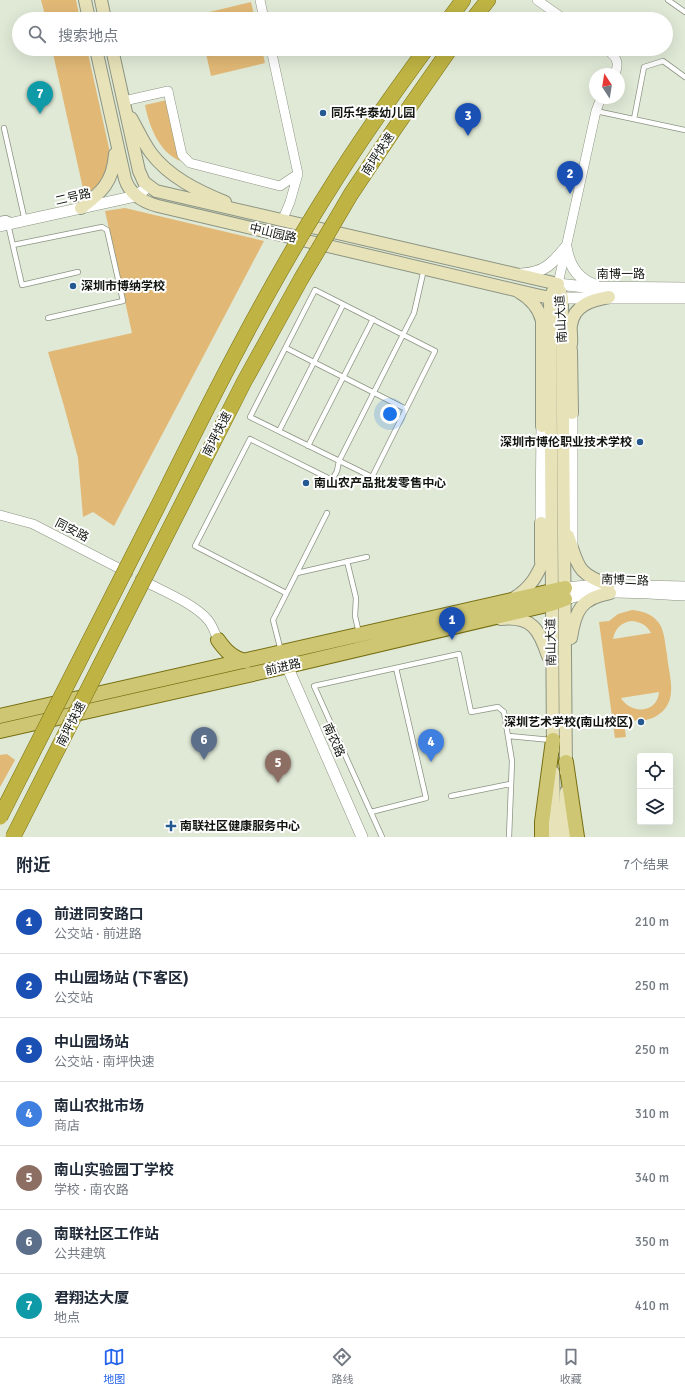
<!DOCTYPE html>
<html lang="zh">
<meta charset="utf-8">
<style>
:root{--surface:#fff;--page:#f2f2f3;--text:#1f2937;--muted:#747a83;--line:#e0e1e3;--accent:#2563eb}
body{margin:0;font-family:Signika,"Noto Sans SC",sans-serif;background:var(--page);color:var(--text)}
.controls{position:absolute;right:12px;bottom:12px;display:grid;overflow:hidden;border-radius:4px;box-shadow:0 4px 16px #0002}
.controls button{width:36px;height:36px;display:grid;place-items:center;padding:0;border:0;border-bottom:1px solid var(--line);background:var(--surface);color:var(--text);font:20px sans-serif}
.compass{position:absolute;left:589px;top:68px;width:36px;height:36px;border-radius:50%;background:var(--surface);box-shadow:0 4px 16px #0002;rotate:348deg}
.you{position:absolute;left:390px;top:414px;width:14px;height:14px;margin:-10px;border:3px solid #fff;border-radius:50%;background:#1a73e8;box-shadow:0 0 0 6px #1a73e833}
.badge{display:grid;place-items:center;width:26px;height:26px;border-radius:50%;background:var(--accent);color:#fff;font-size:13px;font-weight:700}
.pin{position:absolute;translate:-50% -33px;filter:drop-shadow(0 1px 2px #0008)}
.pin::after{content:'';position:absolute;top:21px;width:14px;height:12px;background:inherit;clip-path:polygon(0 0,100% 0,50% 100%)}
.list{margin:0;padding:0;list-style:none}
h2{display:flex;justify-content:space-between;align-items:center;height:52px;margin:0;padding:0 16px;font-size:17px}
h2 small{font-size:13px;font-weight:400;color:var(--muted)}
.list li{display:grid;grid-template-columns:26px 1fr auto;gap:12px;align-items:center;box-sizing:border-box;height:64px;padding:0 16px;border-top:1px solid var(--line)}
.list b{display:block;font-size:15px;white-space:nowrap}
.list p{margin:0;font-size:13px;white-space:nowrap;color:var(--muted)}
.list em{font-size:13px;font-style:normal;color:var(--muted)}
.icon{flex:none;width:22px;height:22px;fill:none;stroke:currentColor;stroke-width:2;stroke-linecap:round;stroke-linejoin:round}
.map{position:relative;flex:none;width:685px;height:837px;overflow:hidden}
.search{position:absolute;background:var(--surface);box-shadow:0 4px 16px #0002;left:12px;right:12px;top:12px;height:44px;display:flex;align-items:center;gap:10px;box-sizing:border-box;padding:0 14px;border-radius:22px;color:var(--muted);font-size:15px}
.sheet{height:500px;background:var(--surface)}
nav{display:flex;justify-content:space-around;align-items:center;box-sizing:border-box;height:56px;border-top:1px solid var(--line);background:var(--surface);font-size:11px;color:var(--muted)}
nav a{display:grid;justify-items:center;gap:2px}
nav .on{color:var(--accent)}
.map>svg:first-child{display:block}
</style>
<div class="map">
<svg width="685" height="837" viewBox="0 0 685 837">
<rect width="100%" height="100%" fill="#e0e9d6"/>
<path fill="#e1b876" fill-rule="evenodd" d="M41,0h35l4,19h-34z
M251,2l4,17h-57l-1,-4z
M52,49h35l24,108c-3,16 -10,32 -27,36z
M205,49h57l3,14 -54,13z
M167,100l13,61c-21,-9 -31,-35 -35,-56z
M125,208l139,33 -150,285 -21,-14 -10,5 -5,-59 -14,-52 -16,-54 84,-19 -27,-122z
M632,610c11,1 20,4 27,13 6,9 6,22 8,32 1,12 5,25 4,37 -1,24 -28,35 -48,25l3,20 -11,1 -16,-116 10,-1 9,-7zM632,621c9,1 15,4 19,12l-38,6c2,-11 9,-17 19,-18zM659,692c-1,21 -28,23 -38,6z
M7,754l8,6 -15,27v-32z"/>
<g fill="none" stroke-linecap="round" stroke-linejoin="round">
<defs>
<path id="service" d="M668,0l17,12
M596,111l89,19
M634,119l10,-52 19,-6 22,16
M4,128l21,93
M0,219l6,-1 7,3
M8,224l14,61 56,-13
M13,245l89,-18 5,3 16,71 -75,17
M315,290l120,61 -63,126 -122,-60z
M286,348l120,61
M279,431l64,-126
M308,446l65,-127
M347,561l9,37 -1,18 4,17
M297,573l70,-16
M286,593l-91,-47 55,-107 82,41 5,-9 2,-10 75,-148 10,-44
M281,651l-8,-31 54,-107
M509,736l42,4
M451,796l59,-12
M371,812l55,-14 -30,-130
M382,837l-68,-151 145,-32 12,58 27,-5 6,5 8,49 -3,76"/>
<path id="minor" d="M260,0l4,19
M537,0l27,19
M271,49l27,125 -8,28 -8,19
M606,49c10,7 14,13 9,25
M124,101l44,-10 14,64 8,8 90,23 18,-12
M558,284l38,-173 5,-13
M0,515l33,9 95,49
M140,579c20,11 54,24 68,41 5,6 7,13 10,20"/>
<path id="tertiary" d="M0,226l136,-30 13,-10
M566,247c3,18 11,32 29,38
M521,274c23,-1 31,-10 45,-27
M558,284l27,3 100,1
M562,298h123
M569,404l3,9v134
M544,417l-2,9 -1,97 4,8
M565,588l33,-3 87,2
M565,599c38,-12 81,-5 120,-4
M284,659l78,178"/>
<path id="secondary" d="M85,0l4,19
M101,0l4,19
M96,49l29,130c5,16 18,23 33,27l374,88 18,4h12
M112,49l27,122 5,11 12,9 402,93
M131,118c7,12 12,24 20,35 18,24 47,38 74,49
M81,208c21,-16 32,-26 34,-54
M560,291l2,7 4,474
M519,292c12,7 20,16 23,29v105
M571,350l1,63
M567,360c1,-5 3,-11 4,-16 1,-6 -1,-13 0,-19 3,-20 21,-25 38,-28
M568,536c11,31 8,37 41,49
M541,562v-39
M514,598c21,-13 25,-28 35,-49
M501,619c31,-3 38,10 47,37
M571,638c4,-27 10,-40 39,-45
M553,750l-3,-452 3,-7
M553,772l2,65
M566,792v45"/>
<path id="primary" d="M218,640c7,10 15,19 28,21
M0,716l565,-128
M0,731l288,-65 263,-62 14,-5
M566,762l11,75
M542,837v-15l11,-82"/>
<path id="trunk" d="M449,19l14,-19
M473,19l15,-19"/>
</defs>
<use href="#service" stroke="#8c9483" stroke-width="6"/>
<use href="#minor" stroke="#8c9483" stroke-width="10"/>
<use href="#tertiary" stroke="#8c9483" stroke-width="12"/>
<use href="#secondary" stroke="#8c9483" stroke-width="14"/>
<use href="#primary" stroke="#776f12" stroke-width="16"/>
<use href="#trunk" stroke="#776f12" stroke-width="16"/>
<use href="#service" stroke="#fff" stroke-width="4.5"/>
<use href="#minor" stroke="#fff" stroke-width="9"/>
<use href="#tertiary" stroke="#fff" stroke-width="11"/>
<use href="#secondary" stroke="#e7e2b8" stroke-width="12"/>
<use href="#primary" stroke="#cec672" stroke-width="14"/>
<use href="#trunk" stroke="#beb343" stroke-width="15"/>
<defs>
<path id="trunk-bridge" d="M0,817c53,-105 106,-210 160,-315 53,-107 107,-214 171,-315 29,-47 62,-93 95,-138
M13,837l231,-455 57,-103 50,-85 44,-66 55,-79"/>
</defs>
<use href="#trunk-bridge" stroke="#776f12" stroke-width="16" stroke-linecap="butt"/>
<use href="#trunk-bridge" stroke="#beb343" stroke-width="15"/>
</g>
<g fill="#245991" stroke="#fff" stroke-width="1.5">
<circle cx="323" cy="113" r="4"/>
<circle cx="73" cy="286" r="4"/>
<circle cx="640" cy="442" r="4"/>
<circle cx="306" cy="483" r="4"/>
<circle cx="641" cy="722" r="4"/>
<path d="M169 820h4v4h4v4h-4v4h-4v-4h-4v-4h4z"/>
</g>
<g text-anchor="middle" stroke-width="4" stroke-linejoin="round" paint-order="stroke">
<g font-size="12" font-weight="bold" fill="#12150f" stroke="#fff" text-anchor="start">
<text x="331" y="117">同乐华泰幼儿园</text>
<text x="81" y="290">深圳市博纳学校</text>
<text x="632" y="446" text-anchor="end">深圳市博伦职业技术学校</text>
<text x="314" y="487">南山农产品批发零售中心</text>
<text x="633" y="726" text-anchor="end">深圳艺术学校(南山校区)</text>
<text x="180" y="830">南联社区健康服务中心</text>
</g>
<g font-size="12" fill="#12150f" stroke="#fff">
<text transform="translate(378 154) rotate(-57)" y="4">南坪快速</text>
<text transform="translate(73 197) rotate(-13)" y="4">二号路</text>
<text transform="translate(273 233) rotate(13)" y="4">中山园路</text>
<text x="621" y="278">南博一路</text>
<text transform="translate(561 319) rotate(-93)" y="4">南山大道</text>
<text transform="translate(217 434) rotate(-63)" y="4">南坪快速</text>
<text transform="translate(72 530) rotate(27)" y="4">同安路</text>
<text transform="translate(625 580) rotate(2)" y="4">南博二路</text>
<text transform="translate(551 642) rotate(-91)" y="4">南山大道</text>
<text transform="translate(283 667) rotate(-13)" y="4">前进路</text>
<text transform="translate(71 724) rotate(-63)" y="4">南坪快速</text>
<text transform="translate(334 740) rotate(66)" y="4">南农路</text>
</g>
</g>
</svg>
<div class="controls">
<button><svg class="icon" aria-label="locate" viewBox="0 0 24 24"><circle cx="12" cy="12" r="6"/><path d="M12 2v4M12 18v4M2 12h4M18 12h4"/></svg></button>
<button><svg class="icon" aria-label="layers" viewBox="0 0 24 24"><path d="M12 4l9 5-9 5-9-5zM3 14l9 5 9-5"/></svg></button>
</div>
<svg class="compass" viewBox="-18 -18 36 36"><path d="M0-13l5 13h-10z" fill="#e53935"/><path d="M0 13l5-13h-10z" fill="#747a83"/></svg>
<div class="you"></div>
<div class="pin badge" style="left:452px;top:640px;background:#1a4fb4">1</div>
<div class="pin badge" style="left:570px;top:194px;background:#1a4fb4">2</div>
<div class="pin badge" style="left:468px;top:136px;background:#1a4fb4">3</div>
<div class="pin badge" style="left:431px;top:762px;background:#3f7fe0">4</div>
<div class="pin badge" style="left:278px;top:783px;background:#8d6e63">5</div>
<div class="pin badge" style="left:204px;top:760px;background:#5c6f8a">6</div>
<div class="pin badge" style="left:40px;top:114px;background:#0f9aa8">7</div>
<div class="search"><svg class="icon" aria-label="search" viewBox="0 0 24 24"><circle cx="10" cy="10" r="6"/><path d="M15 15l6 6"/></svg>搜索地点</div>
</div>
<section class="sheet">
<h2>附近<small>7个结果</small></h2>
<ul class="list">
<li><span class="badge" style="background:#1a4fb4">1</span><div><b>前进同安路口</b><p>公交站 · 前进路</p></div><em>210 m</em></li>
<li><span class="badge" style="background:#1a4fb4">2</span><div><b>中山园场站 (下客区)</b><p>公交站</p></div><em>250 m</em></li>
<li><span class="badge" style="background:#1a4fb4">3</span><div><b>中山园场站</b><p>公交站 · 南坪快速</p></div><em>250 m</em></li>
<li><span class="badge" style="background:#3f7fe0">4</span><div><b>南山农批市场</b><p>商店</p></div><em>310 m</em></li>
<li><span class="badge" style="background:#8d6e63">5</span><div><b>南山实验园丁学校</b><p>学校 · 南农路</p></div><em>340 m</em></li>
<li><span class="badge" style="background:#5c6f8a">6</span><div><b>南联社区工作站</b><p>公共建筑</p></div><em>350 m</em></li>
<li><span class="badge" style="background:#0f9aa8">7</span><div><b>君翔达大厦</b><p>地点</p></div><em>410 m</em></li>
</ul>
</section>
<nav>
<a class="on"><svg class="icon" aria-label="map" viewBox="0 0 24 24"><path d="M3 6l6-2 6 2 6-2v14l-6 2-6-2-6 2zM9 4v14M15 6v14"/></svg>地图</a>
<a><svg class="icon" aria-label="directions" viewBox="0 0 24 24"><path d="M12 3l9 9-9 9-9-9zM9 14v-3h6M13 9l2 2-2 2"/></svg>路线</a>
<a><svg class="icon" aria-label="saved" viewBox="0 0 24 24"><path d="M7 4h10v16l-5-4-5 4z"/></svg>收藏</a>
</nav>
